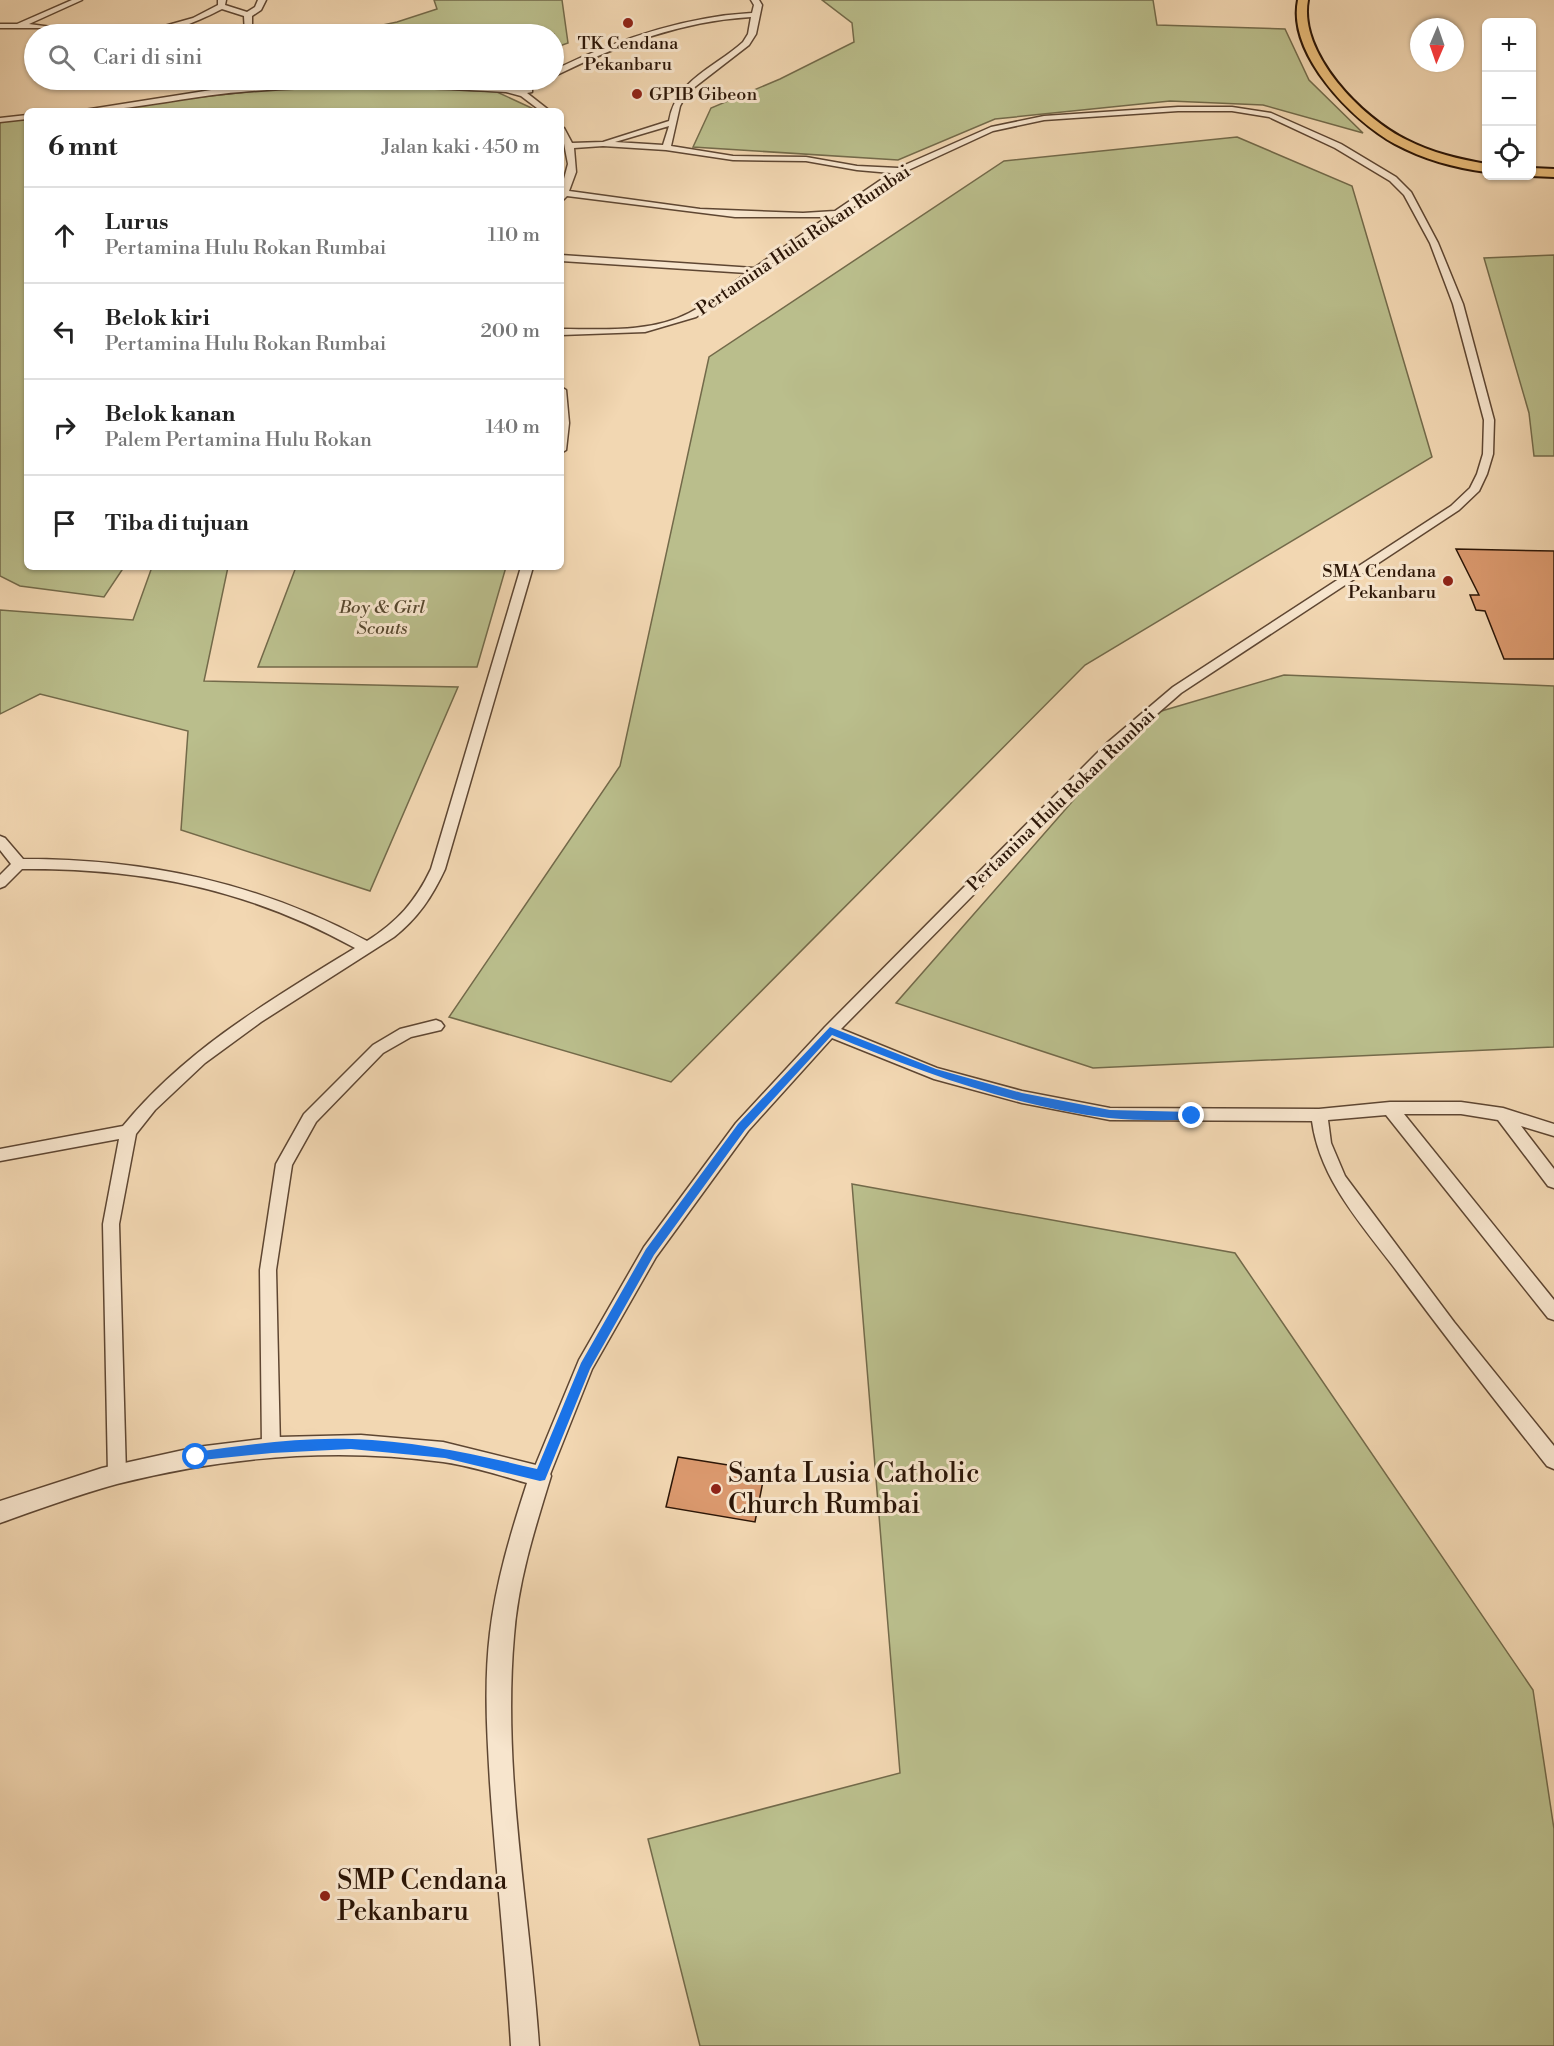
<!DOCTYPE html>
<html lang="id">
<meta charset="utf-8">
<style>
:root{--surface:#fff;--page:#f2f2f2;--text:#222;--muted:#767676;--line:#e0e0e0}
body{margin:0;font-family:"Libre Bodoni",serif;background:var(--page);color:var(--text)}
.controls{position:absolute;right:18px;top:18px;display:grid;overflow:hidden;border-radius:9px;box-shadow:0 2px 4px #0004}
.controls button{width:54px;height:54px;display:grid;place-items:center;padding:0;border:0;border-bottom:2px solid var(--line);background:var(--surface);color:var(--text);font:30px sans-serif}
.compass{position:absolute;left:1410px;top:18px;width:54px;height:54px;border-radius:50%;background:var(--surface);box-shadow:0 2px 4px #0004;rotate:182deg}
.stop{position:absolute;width:18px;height:18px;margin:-14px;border:4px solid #1a73e8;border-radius:50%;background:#fff}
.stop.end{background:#1a73e8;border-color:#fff;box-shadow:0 2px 6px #0008}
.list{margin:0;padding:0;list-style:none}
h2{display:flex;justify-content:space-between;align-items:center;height:78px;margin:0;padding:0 24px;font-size:26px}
h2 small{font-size:20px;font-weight:400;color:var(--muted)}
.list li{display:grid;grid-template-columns:39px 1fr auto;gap:18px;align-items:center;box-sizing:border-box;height:96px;padding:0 24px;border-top:2px solid var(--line)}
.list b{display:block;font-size:22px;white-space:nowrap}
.list p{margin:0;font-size:20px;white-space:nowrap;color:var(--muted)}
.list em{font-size:20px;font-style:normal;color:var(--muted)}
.icon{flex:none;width:33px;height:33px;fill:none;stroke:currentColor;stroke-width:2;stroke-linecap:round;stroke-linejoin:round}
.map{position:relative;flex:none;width:1554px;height:2046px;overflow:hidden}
.search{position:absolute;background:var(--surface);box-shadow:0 2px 4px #0004;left:24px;top:24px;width:540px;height:66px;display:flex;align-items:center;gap:15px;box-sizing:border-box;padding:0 21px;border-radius:33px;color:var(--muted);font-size:22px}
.panel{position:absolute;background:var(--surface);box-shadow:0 2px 4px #0004;left:24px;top:108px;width:540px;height:462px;border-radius:9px}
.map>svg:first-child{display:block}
</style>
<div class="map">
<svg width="1554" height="2046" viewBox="0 0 1554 2046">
<rect width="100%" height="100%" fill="#f2d7b2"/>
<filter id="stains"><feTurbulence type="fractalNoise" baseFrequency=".00333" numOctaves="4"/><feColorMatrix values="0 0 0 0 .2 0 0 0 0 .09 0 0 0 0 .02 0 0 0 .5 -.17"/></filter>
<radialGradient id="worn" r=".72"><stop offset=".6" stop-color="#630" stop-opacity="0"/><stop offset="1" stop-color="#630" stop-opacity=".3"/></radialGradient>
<path fill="#babe8c" stroke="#736a4a" stroke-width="1.5" d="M434,0h128l6,43 -14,5v-14h-214l57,-12 40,-13z
M822,0h331l4,25 128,4 24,51 54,53 -100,-28 -93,-4 -175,18 -97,41 -205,-13 18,-39 69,-29 74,-37 -2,-19z
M282,88l165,1 50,3 41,19h-463z
M27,117v450h97l-20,30 -84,-11 -20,-10v-456z
M1237,137l115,49 80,271 -347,208 -414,417 -222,-65 171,-251 89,-409 295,-196z
M1554,255v201h-20l-5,-43 -45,-155z
M152,567h76l-24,114 254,6 -88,204 -189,-61 7,-99 -148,-37 -40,20v-104l133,10z
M296,567h210l-29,100h-219z
M1284,675l270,11v361l-461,21 -197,-65 252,-288z
M852,1184l383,69 298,437 21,139v217h-854l-52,-207 252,-66z"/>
<path fill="#db996e" stroke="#2c1607" stroke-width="1.5" d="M1456,549l98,2v108h-50l-19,-48 -9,-1 -6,-15h9z
M678,1457l87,14 -10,51 -89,-15z"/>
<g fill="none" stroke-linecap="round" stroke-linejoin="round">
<defs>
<path id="minor" d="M72,0h10l-53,24 60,8 3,2 -52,-6h-40v-4h17z
M218,0h8l-1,5 22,7 8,-5 3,-7h8l-5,10 -9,6v18h-7l-1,-18 -22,-7c-23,12 -60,28 -86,25l57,-16 25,-13z
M751,0h8l3,5 -6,29 -7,11 -62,48 -7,13 -9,40 62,10 73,1 51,9 41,2 93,-41 53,-11 134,-9h54l39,6 70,31 55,33 15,15 27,51 25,61 31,116 -1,34 -6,20 -8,17 -20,19 -278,183 -64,56 -276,280 96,39 85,23 88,17 209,1 71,-7h71l42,6 51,16v12l-33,-10 33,43v19l-6,-2 -50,-66 -37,-6h-57l150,186v20l-6,-2 -162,-203 -58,5 3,23 14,33 109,146 100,124v23l-7,-3c-50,-63 -100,-127 -148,-192 -35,-47 -79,-93 -87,-153l-202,-1 -88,-17 -88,-24 -102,-41 -84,93 -92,126 -64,112 -45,113 -7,3 -7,-3 -2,-6 48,-116 65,-113 92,-124 89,-96 282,-284 66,-56 278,-181 19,-18 7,-14 6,-20 1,-34 -31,-116 -23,-61 -26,-48 -14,-14 -55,-33 -66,-31 -37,-6h-54l-134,9 -51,11 -91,42 -206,144 -51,15 -84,3v-6c41,0 90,4 128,-16 20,-10 39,-27 58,-40l-186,-12v-6l193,13 73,-51h-92l-168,-21 -6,6v-12l7,-26 -7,-36h3l8,15 31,-1 66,-21c7,-42 47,-54 74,-79l5,-8 3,-17c-69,4 -133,28 -194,58h-3v-5c62,-30 128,-53 198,-57l2,-8zM669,126l-6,19 -48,-3zM603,146l63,4 67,10 73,1 51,9 34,3 -56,38 -32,2 -103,-4 -131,-18 7,-19 -2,-24z
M343,82l164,6 13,-4 12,4v4l-5,1 23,18h-9l-20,-15 -15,-4c-88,-5 -177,-8 -265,0 -54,4 -109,19 -163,19l146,-23z
M27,115v4l-27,3v-4z
M561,387l5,3 3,33 -3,27 -5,3z
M521,567h12l-88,302c-13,28 -27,49 -51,68l-133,85 -56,41 -50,47 -19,24 -17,90 7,250 -2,6 -7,3 -7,-3 -2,-6 -5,-250 16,-85 -119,22v-12l123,-23c63,-77 149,-127 232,-178 -107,-59 -211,-80 -333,-79l-17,17 -5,2v-13l11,-11 -11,-14v-14l5,2 18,21c124,0 233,23 344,82 30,-19 49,-40 64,-72z
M436,1020l5,2 3,4 -3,4 -30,7 -28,16 -67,69 -24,43 -16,105 4,178 -3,6 -6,2 -6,-2 -3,-6 -2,-178 16,-106 28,-50 69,-69 27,-16z"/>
<path id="tertiary" d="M361,1435l82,7 97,24 8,3 3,7c-16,52 -33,105 -37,160 -12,136 16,275 25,410h-28c-5,-88 -15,-175 -21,-263 -3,-50 -6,-101 0,-150 6,-51 21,-101 37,-150 -28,-8 -56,-17 -84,-21 -109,-15 -220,-5 -326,22 -40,11 -78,25 -117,39v-22l102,-33 95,-21 82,-10z"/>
<path id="primary" d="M1298,0h10c-10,53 54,118 99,140 25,13 52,19 79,24v8c-31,-4 -63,-13 -91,-28 -44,-24 -108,-91 -97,-144z
M1532,168l22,1v8l-23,-1z"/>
</defs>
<use href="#minor" stroke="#5e4632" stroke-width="3"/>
<use href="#tertiary" stroke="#5e4632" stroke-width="3"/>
<use href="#primary" stroke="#2c1607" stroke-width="4"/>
<use href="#minor" fill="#f7e5cd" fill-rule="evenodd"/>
<use href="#tertiary" fill="#f7e5cd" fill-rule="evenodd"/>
<use href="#primary" fill="#e9bc79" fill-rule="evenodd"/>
</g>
<path fill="#1a73e8" d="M830,1027l106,42 86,24 88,17 82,2 5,4 -5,4c-27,0 -56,1 -83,-2 -97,-12 -188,-46 -277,-83l-87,95 -91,125 -64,114 -45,111 -5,1 -95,-23 -94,-9 -79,4 -80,8v-8l4,-1c51,-7 104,-15 156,-13 63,2 123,15 185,30l44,-106 65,-114 92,-125z"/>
<g fill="#8f2418" stroke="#f7e5cd" stroke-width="2">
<circle cx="628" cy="23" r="6"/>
<circle cx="637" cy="94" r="6"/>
<circle cx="1448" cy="581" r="6"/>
<circle cx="716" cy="1489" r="6"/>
<circle cx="325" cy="1896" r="6"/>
</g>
<g text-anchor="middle" stroke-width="6" stroke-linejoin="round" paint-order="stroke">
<g font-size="18" fill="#2c1607" stroke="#f7e5cd">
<text x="628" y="49">TK Cendana<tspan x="628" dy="21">Pekanbaru</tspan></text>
<text x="649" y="100" text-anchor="start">GPIB Gibeon</text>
<text x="1436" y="577" text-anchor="end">SMA Cendana<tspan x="1436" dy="21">Pekanbaru</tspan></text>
</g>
<g font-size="18" fill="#2c1607" stroke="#f7e5cd">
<text transform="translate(803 240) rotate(-34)" y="6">Pertamina Hulu Rokan Rumbai</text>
<text transform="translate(1061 800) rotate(-44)" y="6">Pertamina Hulu Rokan Rumbai</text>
</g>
<g font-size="18" font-style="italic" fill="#57482f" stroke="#f7e5cd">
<text x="382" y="613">Boy &amp; Girl<tspan x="382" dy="21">Scouts</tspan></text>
</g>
<g font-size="27" fill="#2c1607" stroke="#f7e5cd" text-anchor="start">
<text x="728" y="1482">Santa Lusia Catholic<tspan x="728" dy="31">Church Rumbai</tspan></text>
<text x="337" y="1889">SMP Cendana<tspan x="337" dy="31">Pekanbaru</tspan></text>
</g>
</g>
<rect width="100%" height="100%" filter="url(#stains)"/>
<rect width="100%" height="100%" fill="url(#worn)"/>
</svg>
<div class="controls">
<button>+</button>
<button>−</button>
<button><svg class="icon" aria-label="locate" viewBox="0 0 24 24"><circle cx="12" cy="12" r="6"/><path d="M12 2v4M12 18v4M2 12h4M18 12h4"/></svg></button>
</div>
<svg class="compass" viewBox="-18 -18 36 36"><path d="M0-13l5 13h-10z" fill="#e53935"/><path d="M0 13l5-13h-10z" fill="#767676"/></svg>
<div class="stop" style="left:196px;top:1457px"></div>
<div class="stop end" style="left:1192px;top:1116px"></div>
<div class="search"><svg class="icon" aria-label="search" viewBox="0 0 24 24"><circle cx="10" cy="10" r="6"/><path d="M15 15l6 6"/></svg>Cari di sini</div>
<section class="panel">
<h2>6 mnt<small>Jalan kaki · 450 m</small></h2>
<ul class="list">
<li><svg class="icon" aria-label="ahead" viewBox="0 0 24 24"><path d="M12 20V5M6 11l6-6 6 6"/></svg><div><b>Lurus</b><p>Pertamina Hulu Rokan Rumbai</p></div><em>110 m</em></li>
<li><svg class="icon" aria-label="left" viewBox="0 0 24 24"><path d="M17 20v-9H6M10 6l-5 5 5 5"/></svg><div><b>Belok kiri</b><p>Pertamina Hulu Rokan Rumbai</p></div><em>200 m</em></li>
<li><svg class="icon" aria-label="right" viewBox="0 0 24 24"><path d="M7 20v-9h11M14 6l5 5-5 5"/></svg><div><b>Belok kanan</b><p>Palem Pertamina Hulu Rokan</p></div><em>140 m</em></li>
<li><svg class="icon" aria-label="arrive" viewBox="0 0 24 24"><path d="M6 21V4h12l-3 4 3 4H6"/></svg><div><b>Tiba di tujuan</b></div></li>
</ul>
</section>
</div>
